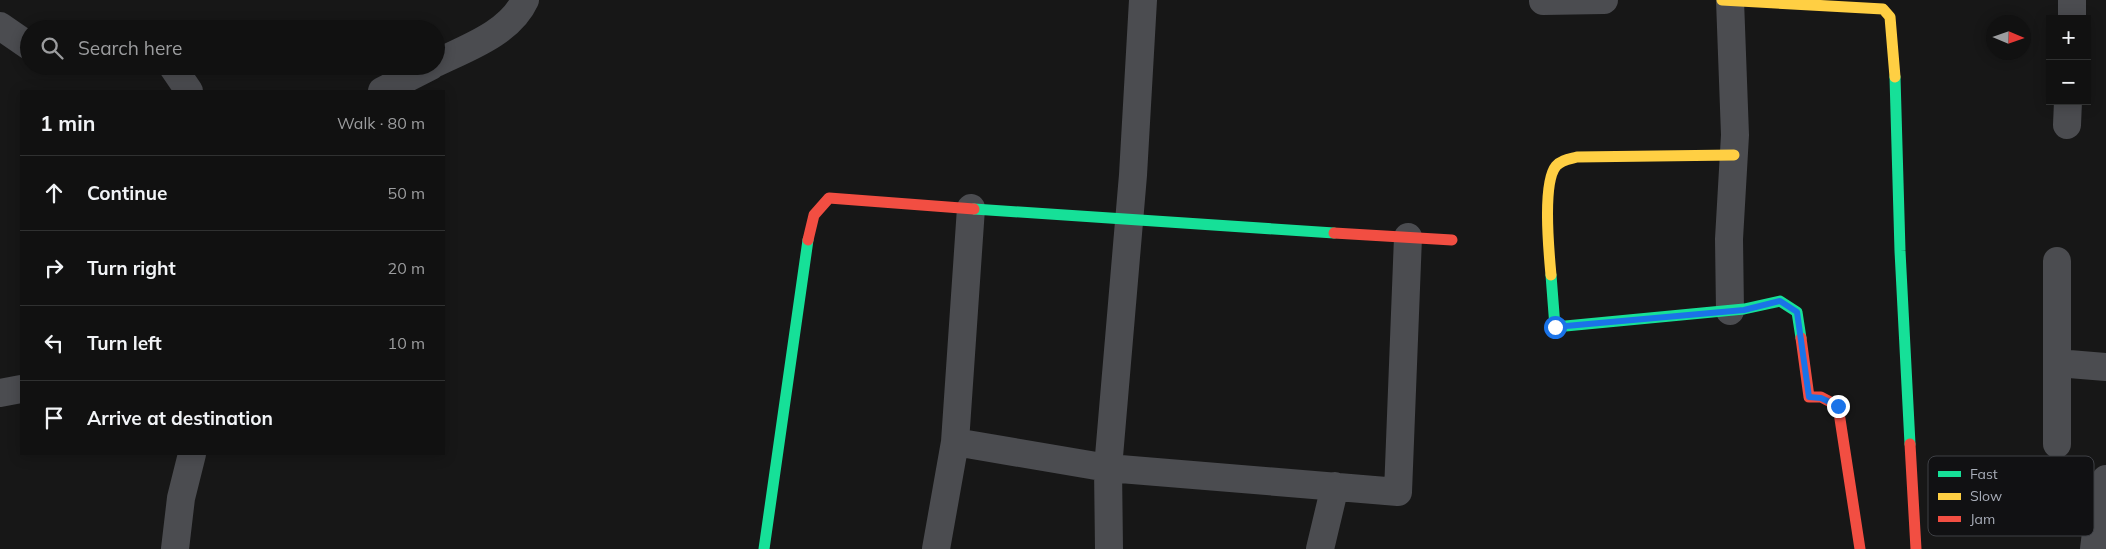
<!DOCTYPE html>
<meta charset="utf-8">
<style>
:root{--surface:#111;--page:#1a1a1a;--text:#f1f3f6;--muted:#9c9d9f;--line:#303131}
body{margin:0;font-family:Mulish,sans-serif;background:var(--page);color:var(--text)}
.controls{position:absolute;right:15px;top:15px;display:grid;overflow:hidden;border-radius:0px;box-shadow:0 2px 12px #0003}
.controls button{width:45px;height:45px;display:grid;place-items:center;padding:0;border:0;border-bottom:1px solid var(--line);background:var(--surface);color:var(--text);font:25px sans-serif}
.compass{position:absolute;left:1986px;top:15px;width:45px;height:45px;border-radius:50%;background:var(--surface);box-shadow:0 2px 12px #0003;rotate:92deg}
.stop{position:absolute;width:15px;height:15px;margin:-11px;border:4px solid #1a73e8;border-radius:50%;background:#fff}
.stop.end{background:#1a73e8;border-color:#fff;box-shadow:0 1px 5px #0008}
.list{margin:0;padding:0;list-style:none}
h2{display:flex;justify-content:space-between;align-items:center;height:65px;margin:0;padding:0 20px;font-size:21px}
h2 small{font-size:16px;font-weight:400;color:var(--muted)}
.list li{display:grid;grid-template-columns:32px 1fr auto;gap:15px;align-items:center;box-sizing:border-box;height:75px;padding:0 20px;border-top:1px solid var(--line)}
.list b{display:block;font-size:19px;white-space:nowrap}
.list em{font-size:16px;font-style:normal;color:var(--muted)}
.icon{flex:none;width:28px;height:28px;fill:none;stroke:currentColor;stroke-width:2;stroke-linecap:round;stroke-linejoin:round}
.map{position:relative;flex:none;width:2106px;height:549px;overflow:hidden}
.search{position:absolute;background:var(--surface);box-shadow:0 2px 12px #0003;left:20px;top:20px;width:425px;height:55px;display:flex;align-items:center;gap:12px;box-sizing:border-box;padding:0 18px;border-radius:28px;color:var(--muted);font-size:19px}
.panel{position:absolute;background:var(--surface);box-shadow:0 2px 12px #0003;left:20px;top:90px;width:425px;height:365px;border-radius:0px}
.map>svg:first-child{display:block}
</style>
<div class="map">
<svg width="2106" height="549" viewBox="0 0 2106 549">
<rect width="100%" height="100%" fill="#171717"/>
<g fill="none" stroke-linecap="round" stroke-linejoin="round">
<path stroke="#4b4c50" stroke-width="28" d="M1543,1l61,-1
M2072,19v-19
M0,26l29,20
M436,63c31,-15 74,-30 89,-63
M172,66l17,25
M382,91l49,-25
M2067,125l1,-24
M2057,261v183
M1730,311l-1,-72 6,-104 -5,-135
M2057,363l49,4
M0,393l21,-4
M955,442l153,26 290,24 10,-255
M175,549l6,-51 11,-44
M936,549l19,-107 16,-234
M1109,549l-1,-81 25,-293 10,-175
M1320,549l15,-63
M2094,549l7,-56 5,-14"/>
<path stroke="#16e098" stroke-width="11" d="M1895,77l5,174 10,193
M974,209l360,24
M1551,275l4,52 189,-18 36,-8 17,11 4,26
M764,549l44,-309"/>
<path stroke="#ffcf43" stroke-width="11" d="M1722,0l161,9 7,8 5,60
M1551,275c-2,-22 -9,-92 5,-109 5,-6 14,-7 21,-9l157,-2"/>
<path stroke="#f24e42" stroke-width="11" d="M1334,233l118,7
M808,240l6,-25 15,-17 145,11
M1801,338l8,59h12l17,9 22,143
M1910,444l6,105"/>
</g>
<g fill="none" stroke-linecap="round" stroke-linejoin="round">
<path stroke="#1a73e8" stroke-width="6" d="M1555,327l189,-17 36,-9 17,11 12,85 12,1 17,8"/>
</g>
<rect x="1928" y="456" width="166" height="80" rx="8" fill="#111113" stroke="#3e4045" stroke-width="1"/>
<rect x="1938" y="471" width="23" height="6" fill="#16e098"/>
<rect x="1938" y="493" width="23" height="7" fill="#ffcf43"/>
<rect x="1938" y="516" width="23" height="6" fill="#f24e42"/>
<g font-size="14" fill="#a8adb8">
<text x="1970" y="479">Fast</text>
<text x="1970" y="501">Slow</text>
<text x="1970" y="524">Jam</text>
</g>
</svg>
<div class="controls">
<button>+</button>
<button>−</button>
</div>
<svg class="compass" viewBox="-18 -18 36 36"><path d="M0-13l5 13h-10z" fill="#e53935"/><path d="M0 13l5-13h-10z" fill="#9c9d9f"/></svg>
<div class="stop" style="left:1555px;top:327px"></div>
<div class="stop end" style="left:1838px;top:406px"></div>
<div class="search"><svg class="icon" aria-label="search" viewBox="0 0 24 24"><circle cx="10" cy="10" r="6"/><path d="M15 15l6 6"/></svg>Search here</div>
<section class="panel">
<h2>1 min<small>Walk · 80 m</small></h2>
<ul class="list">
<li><svg class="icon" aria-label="ahead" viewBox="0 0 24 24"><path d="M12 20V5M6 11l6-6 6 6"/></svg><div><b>Continue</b></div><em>50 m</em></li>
<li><svg class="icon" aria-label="right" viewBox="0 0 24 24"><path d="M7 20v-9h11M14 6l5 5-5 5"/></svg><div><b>Turn right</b></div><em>20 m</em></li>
<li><svg class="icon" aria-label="left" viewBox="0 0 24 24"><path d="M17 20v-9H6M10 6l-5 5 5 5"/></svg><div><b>Turn left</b></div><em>10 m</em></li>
<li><svg class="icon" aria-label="arrive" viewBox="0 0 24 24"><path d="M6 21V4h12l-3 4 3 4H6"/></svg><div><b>Arrive at destination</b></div></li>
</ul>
</section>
</div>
